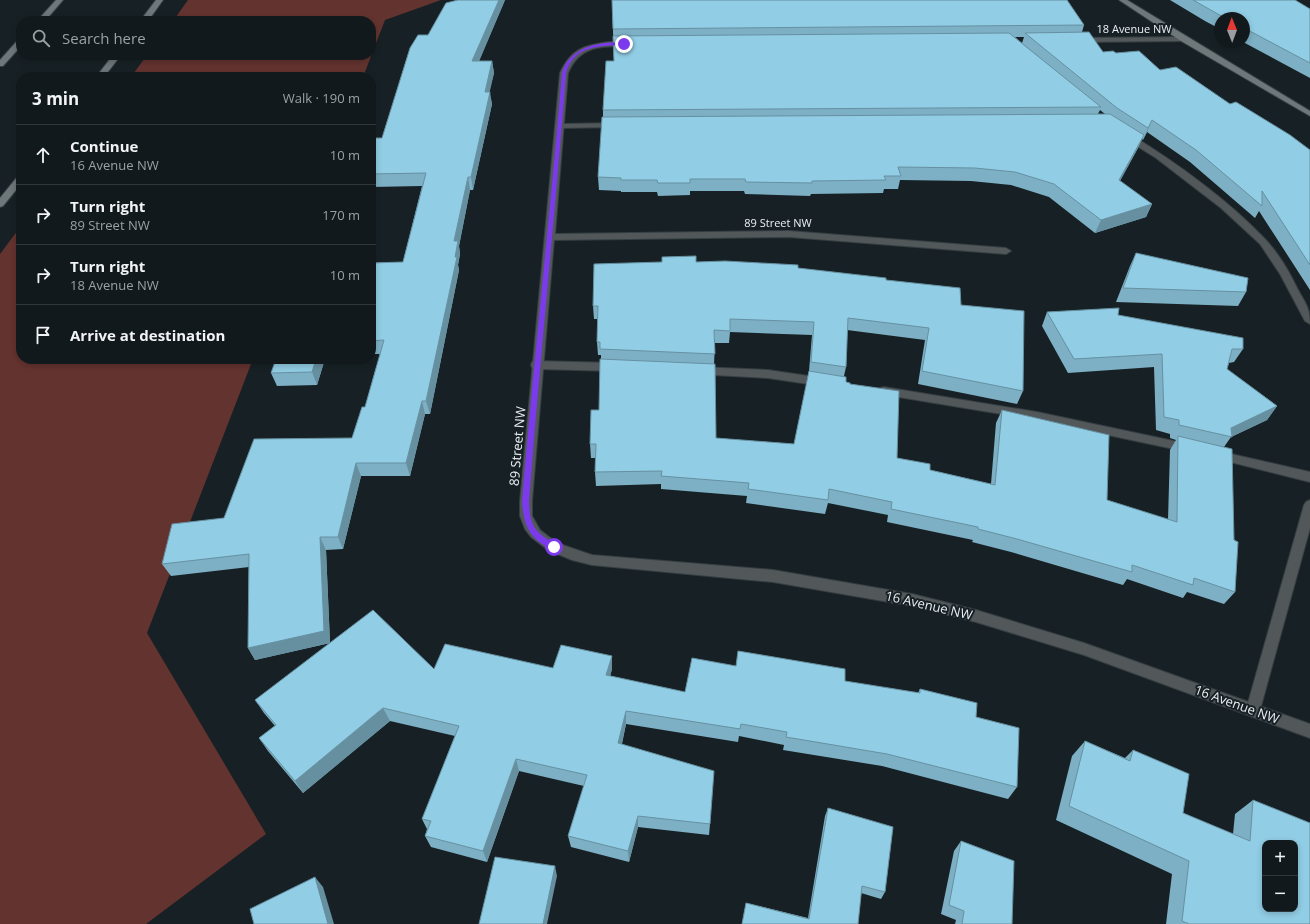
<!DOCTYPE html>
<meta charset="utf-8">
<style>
:root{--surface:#11191c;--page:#1e2629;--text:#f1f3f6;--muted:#9ca0a3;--line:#30383b}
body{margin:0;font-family:"Open Sans",sans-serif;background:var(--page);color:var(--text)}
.controls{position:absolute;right:12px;bottom:12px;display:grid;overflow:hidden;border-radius:8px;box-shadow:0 2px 6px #0003}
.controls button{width:36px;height:36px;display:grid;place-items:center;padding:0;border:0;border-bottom:1px solid var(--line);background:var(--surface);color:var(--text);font:20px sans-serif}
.compass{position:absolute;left:1214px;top:12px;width:36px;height:36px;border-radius:50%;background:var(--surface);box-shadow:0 2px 6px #0003;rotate:359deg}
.stop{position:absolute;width:12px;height:12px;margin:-9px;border:3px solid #7c3aed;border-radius:50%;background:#fff}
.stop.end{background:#7c3aed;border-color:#fff;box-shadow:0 1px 4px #0008}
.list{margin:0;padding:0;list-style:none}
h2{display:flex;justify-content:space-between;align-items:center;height:52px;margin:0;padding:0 16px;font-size:17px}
h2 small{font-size:13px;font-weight:400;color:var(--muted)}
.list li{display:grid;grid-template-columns:26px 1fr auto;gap:12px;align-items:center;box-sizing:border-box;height:60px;padding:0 16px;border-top:1px solid var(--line)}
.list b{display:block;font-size:15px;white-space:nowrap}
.list p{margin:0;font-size:13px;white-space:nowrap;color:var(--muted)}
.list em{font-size:13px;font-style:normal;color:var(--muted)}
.icon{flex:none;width:22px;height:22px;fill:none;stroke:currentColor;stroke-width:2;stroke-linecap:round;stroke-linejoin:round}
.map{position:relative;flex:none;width:1310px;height:924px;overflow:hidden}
.search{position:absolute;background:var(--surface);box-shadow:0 2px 6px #0003;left:16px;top:16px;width:360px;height:44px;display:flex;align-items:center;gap:10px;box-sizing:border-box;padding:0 14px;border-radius:16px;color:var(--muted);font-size:15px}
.panel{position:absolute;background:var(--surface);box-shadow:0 2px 6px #0003;left:16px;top:72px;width:360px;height:292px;border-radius:16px}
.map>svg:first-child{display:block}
</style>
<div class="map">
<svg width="1310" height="924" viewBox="0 0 1310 924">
<rect width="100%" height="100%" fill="#172125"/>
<path fill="#63332f" d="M188,0h253l-56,20 -22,57h-232l16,-22h224v-34h-198z
M21,226v133h232l-106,274 119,201 -120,90h-146v-670z"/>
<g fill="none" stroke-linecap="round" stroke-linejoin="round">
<defs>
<path id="lane" d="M617,123h3l1,2 -1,2 -60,1 -4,-2 4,-2z
M1124,134h6c48,30 96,64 135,105 13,14 24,32 32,49 8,15 13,19 13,36l-5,-3 -25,-47 -20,-30 -39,-36 -65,-50 -32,-20 -1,-2z
M536,361l79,2 4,1 1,3 -1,3 -4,1 -79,-2 -4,-1 -1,-3 1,-3z
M699,367l69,3 54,8 4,1 2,3 -2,3 -4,1 -54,-8 -73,-4 -1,-3 1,-3z
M884,387l153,25 151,32 4,1 2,3 -2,3 -4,1 -151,-32 -157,-26 -2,-3 2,-3z
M1218,451l92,21v10l-96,-24 -2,-3 2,-3z
M1310,500v28l-50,182 -2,5 -5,2 -5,-2 -2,-5 58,-205 2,-3z"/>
<path id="street" d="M1184,37h3v4l-108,1 -4,-2 4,-2z
M609,42h20l4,2 -4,2c-27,0 -49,-1 -61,27l-13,161 234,-3 217,17 5,3 -5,3 -217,-17 -235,3 -22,261v15l8,14 17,13 26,9 9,3 181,15 139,24 64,16 108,33 226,81v14l-226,-83 -108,-33 -64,-16 -139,-24 -181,-17 -20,-5 -24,-10 -17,-13 -6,-8 -5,-13v-15l40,-428c11,-24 24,-28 49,-31z"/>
<path id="secondary" d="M56,0h7l-18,21h-8z
M156,0h7l-15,21h-8z
M1119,0h8l183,111v5l-129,-75z
M18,40h3v6l-18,20h-3v-6z
M113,55h8l-17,22h-8z
M21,175v9l-18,22 -3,1v-9l18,-22z"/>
</defs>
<use href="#lane" stroke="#353e42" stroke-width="2"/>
<use href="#street" stroke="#353e42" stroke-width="2"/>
<use href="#secondary" stroke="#353e42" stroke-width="2"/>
<use href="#lane" fill="#525759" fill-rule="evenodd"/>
<use href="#street" fill="#525759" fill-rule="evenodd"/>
<use href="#secondary" fill="#6e777a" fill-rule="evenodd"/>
</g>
<path fill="#7db0c5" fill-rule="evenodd" d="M505,0l-26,61h13l2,12 -5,19 3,12 -19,86h-3l-11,56 1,8 -2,11 1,5 -29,144h-5l-15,62h-49l-18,73 -17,1 4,93 -75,17 -7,-12 1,-81 -78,9 -9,-12 62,-46 128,-80 13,-31 15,-53h-9v-91l32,-1 19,-76 -51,1v-43l11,-6 46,-103z
M612,0l472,25 -2,7 21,20 13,1 44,17 70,34 80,46v140l-51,-79 -4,7 -65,-56 -43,-30 -4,8 -1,-1 -4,9 -18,33 32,23 -6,13 -51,16 -46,-36 -38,-12 -40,-4 -71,-1 -2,9h-14l-1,4 -72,1 -1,2 -65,-2 -1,-3h-54v4l-32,1 -1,-4h-36v-1l-22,-1 -1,-13 5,-60v-7l11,-49zM1015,37h9l-2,6zM1100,110l5,4h-7z
M1170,0h125l15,9v69l-67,-36h1v-24h-24v11l-15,-8z
M1136,253l110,39 -8,14 -122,-4 14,-36z
M696,262l102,6 88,12 75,25 62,86 -6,13 -99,-20 7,-44 -78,-10 -1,37 -2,9 2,6 4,2 47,74 33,12 61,14 5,-61 6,-13 105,90 61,20 2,-70 6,-10 -6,-2v-4l-14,-4 -2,-63 -86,6 -26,-47 5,-14 71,3 125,34 -9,13 -5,1 -2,6 50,37 -10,14 -36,17 -7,10 11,145 -11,12 -37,-12 -4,6 -56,-19 -4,6 -112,-33 -39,-10 1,-2 -86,-18 1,-7 -60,-12 -3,11 -79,-11 1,-7 -86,-7v-5l-65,2 -1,-14v-14h-4l-1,-14 9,-34 2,-51v-4h-3l-1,-13v-23h-3l-1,-13zM730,332l82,3 -3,36 -15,73 -78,-6 -2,-74 1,-21h14z
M325,359l-8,26 -40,1 -6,-13z
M612,656v13l-2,7 75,16 51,-26 182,27 2,-4 56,28 41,70 -9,12 -126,-33 -99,-16 1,-5 -45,-9 -1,6 -112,-18 -4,20 88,80 -1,11 -71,-8 -9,35 -58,-15 -3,-11 16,-50 -65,-15 -32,91 -56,-15 -6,-11 2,-7 -5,-10 33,-83 -65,-15 -87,72 -35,-42 -9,-13 16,-12 -11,-13 -9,-13 179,-31 119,-1z
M1085,741l40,17 8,-8 50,63 50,21 2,-20 18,-14 57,124h-144l6,-50 -116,-54 16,-64z
M828,808l57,84 -4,7 -20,-6 -3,31h-116l4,-21 62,15 17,-102z
M961,841l51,83h-57l1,-4 -15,-6 13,-63z"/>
<path fill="#6690a0" d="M499,0h6l-31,73 -2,-12z
M492,61l2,12 -7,31 -2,-12z
M490,92l2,12 -19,86 -2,-13z
M1152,120l-5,12 -4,8 5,-12z
M1144,135l-6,13 -25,45 6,-13z
M468,177l2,13 -11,56 1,8 -2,11 1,5 -29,144 -4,-13 29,-144 -1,-16z
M1152,204l-6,13 -51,16 6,-13z
M316,359h9l-8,26 -5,-13z
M422,401l3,13 -15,62 -4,-13z
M1277,406l-10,14 -36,17v-9z
M356,463l5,13 -18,73 -5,-12z
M320,537l6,13 4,93 -75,17 -7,-12z
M612,656v13l-5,20 -1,-14z
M383,708l7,13 -87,72 -8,-12z
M626,711v13l-7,32 -1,-13z
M516,759l3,12 -32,91 -4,-11z
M638,816v11l-9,35 -1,-11z
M555,866l2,10 -10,48h-4z
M315,877l8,10 11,37h-6z"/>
<path fill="#91cde5" stroke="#6690a0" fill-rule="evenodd" d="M458,0h41l-27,61h20l-7,31h5l-19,85h-3l-14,64h4l-3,16h2l-31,144h-4l-16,62h-50l-18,74h-18l4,94 -76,17 1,-94 -87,10 10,-40 52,-6 30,-79 98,-1 10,-31h3l19,-67 -13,1v-78l32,-1 23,-89 -55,1v-30l2,-6h9l28,-90 8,-13h10l18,-32z
M612,0h455l17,25 -471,4z
M1193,0h102l15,9v54l-66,-35v-10h-19z
M1089,32l14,20 10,-1 3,2 23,-2 21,19 16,-3 54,37 6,-2 54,33 20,15v115l-48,-74v15l-66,-56 -44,-30 -4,8 -31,-20 -92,-75z
M1009,33l92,74 -498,3 3,-49h8l-1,-25z
M1110,114l34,21 -25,45 33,24 -51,16 -47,-36 -39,-12 -40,-4 -77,-1 3,9h-17l2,4 -74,1v2l-66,-1 -1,-3h-55v4h-32l-1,-3h-36v-2l-23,-1 4,-60z
M1136,253l112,25 -2,14 -123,-4z
M696,256v6l29,-1 73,4v3l88,10v2l74,8 1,17 63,6 -1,80 -101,-20 7,-43 -81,-10 -2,49 -35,-5 3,-40 -84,-3v12l-16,-1 1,24 -115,-5v-7h-3l1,-36h-5l1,-42 68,-2v-5z
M1119,308l-1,7 125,23v11h-11l-5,20 50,37 -46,22 1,9 -53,-12v-5l-15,-3 -2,-63 -88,5 -27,-47z
M276,359h40l-4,13 -41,1z
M600,359l115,5 1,74 78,6 15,-73 37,6v5l4,1v1l49,7 -2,67 33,6v6l65,15 7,-75 107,25 -2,65 70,22 1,-86 54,13 2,91 4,2 -3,50 -41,-14 -1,7 -61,-20v7l-115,-33 -39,-10v-2l-87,-18 1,-7 -63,-13 -1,11 -80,-11 1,-6 -88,-7 1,-5 -67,1 1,-28h-6l1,-34h8z
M373,610l61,59 11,-25 108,24 8,-23 51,11 -6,19 79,17 7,-34 44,8 2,-15 107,18v12l75,12v-4l57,14 -1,14 43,11 -2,59 -130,-33 -101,-17 1,-5 -46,-8 -1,5 -114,-18 -8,32 96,28 -4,53 -72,-8 -10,35 -60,-15 19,-61 -71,-16 -33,92 -58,-15 6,-15 -9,-2 37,-93 -76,-18 -88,73 -36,-43 17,-13 -21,-25z
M1085,741l45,20 3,-11 56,24 -6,39 67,28 3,-41 57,23v101h-121l-7,-3 7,-60 -120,-55zM1265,843h30v66h-30z
M828,808l65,19 -8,65 -23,-6 -4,38h-116l4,-21 63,16z
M961,841l53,20 -2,63h-50l2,-13 -15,-6z
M495,857l60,9 -12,58h-64z
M315,877l13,47h-74l-4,-15z"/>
<path fill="#7c3aed" d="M626,43l-2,2c-24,1 -50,0 -58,28 -11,143 -26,285 -37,428 1,26 5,30 27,44l1,2 -3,3c-24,-9 -31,-26 -32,-49 12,-143 28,-285 40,-428 8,-27 39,-32 64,-30z"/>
<g text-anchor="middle" stroke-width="4" stroke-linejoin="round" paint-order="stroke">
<g font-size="11" fill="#eaf0f3" stroke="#172125">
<text x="1134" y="33">18 Avenue NW</text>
<text x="778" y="227">89 Street NW</text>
</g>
<g font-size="13" fill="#eaf0f3" stroke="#172125">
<text transform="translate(517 446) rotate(-85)" y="5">89 Street NW</text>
<text transform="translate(929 605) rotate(13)" y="5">16 Avenue NW</text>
<text transform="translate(1237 704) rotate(20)" y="5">16 Avenue NW</text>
</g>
</g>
</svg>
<div class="controls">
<button>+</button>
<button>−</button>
</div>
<svg class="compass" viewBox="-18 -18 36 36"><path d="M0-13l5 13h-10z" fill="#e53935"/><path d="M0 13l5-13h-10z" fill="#9ca0a3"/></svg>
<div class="stop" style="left:554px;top:547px"></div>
<div class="stop end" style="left:624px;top:44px"></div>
<div class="search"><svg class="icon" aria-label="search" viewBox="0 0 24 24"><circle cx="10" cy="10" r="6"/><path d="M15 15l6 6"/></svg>Search here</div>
<section class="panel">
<h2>3 min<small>Walk · 190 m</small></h2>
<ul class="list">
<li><svg class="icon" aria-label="ahead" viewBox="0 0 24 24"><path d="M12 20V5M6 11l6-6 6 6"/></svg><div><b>Continue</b><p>16 Avenue NW</p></div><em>10 m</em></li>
<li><svg class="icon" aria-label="right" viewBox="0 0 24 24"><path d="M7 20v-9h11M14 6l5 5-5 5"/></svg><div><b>Turn right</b><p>89 Street NW</p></div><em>170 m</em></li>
<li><svg class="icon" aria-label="right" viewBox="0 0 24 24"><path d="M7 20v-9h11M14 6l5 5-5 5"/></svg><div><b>Turn right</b><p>18 Avenue NW</p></div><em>10 m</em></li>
<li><svg class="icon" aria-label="arrive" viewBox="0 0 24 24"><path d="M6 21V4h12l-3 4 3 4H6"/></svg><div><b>Arrive at destination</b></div></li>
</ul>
</section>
</div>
